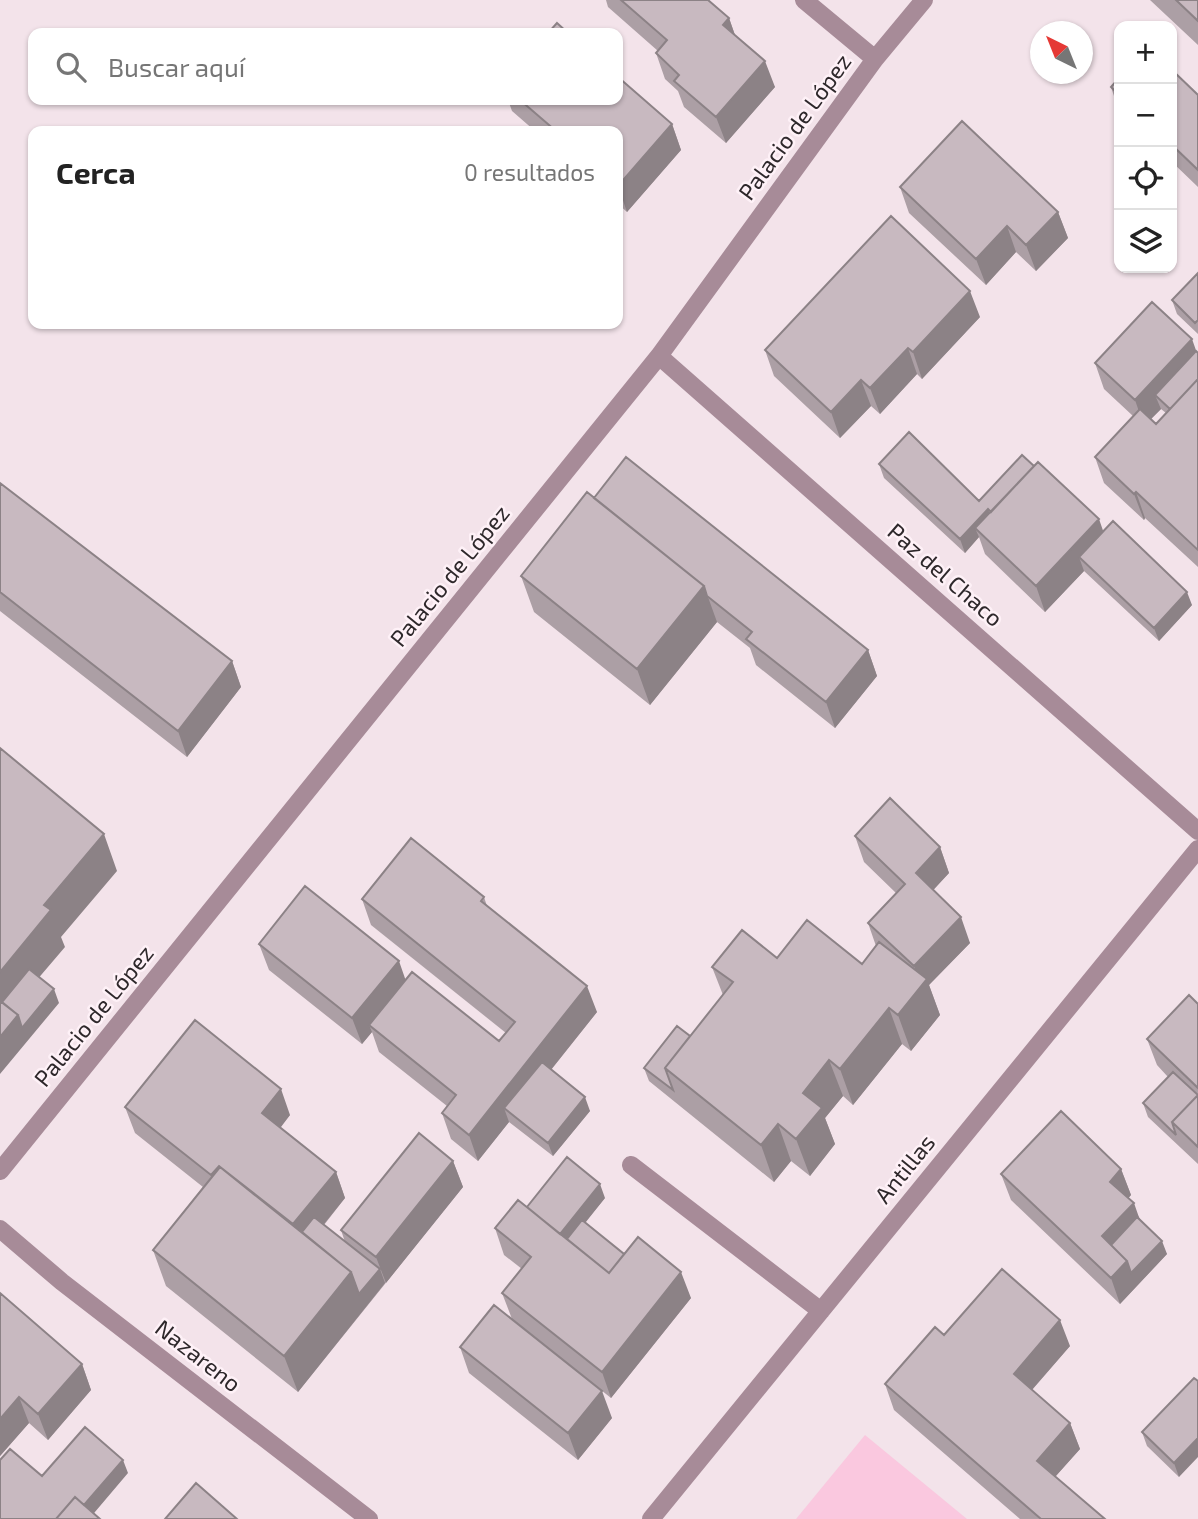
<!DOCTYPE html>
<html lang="es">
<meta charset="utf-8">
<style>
:root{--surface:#fff;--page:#f6f6f6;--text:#222;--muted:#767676;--line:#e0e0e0}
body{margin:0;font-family:"Exo 2",sans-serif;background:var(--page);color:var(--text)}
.controls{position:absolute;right:21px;top:21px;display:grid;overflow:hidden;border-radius:14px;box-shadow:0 2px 5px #0004}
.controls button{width:63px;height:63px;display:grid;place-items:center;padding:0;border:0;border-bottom:2px solid var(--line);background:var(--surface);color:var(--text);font:35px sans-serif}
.compass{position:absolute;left:1030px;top:21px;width:63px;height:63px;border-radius:50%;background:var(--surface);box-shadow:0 2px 5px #0004;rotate:317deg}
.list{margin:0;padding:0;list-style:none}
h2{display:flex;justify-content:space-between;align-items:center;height:91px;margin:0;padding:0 28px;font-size:30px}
h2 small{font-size:23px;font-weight:400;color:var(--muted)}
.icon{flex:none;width:38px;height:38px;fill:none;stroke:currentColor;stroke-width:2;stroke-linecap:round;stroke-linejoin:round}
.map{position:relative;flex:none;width:1198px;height:1519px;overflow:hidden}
.search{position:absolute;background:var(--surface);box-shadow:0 2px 5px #0004;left:28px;top:28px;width:595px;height:77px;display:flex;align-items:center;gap:18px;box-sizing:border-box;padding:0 24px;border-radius:14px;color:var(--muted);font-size:26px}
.panel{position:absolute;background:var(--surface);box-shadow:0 2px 5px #0004;left:28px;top:126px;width:595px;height:203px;border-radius:14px}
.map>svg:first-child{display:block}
</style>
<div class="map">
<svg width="1198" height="1519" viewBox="0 0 1198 1519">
<rect width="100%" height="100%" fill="#f3e3ea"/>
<path fill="#fac8df" d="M865,1435l102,84h-171z"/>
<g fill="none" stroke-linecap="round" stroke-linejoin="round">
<path stroke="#a78b98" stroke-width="18" d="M804,0l71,59
M659,356l539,475
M631,1165l190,146
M0,1171l659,-815 216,-297 49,-59
M0,1229l62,53 307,237
M651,1519l547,-670"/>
</g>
<path fill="#ac9fa5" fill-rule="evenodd" d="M606,0h102l21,18 6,17 40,52 -49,56 -42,-36 -6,-16 -13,-12 -9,-26 2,-2 -50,-44z
M1150,0h48v45z
M1172,70l26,25v92l-26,-25z
M1119,78v33l-8,-24z
M508,100h110l54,24 9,26 -54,62 -9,-8v-73h-83l-23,-20z
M900,187l158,25 10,26 -32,33 -20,-19 -30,33 -77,-72z
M1198,273v61l-21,-20 -5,-14z
M980,317l-58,62 -5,-5 -37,40 -9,-8 -31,32 -66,-62 -9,-26z
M1196,351l2,2v214l-53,-49 -1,2 -40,-37 -9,-26 38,-41 -29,-27 -9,-26zM1161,409l5,4 -10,11 -5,-5z
M879,464l100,37 124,31 89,73 -33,36 -75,-70 -39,41 -60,-58 -6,-17 -14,16 -81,-75z
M0,483l232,178 9,26 -54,70 -187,-146z
M594,498l274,152 9,26 -42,52 -79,-63 -6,-17 -33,-26 -67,83 -116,-93 -13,-36z
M855,836l85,11 9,26 -16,17 37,53 -41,42 11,30 -29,36 -9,-7 -49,61 -10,-9 -18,22 10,26 -25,32 -19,-15 -17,21 -125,-101 -5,-13 46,-32 33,-41 -11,-28 65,-9 85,6 14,-18 -8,-23 28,-30 -32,-31z
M484,897l3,9 110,106 -46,58 39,41 -37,45 -44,-34 -31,39 -27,-22 -9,-26 5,-7 -68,-54 -7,-20 -10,12 -93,-74 -10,-26 146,36 94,61 7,-8 -135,-108 -9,-26z
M1198,1004v160l-50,-47 -5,-14 25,-26 -11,-12 -10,-26z
M125,1107l165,8 -10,12 56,45 9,26 -21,27 21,17 -4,-12 112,-69 10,26 -165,205 -132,-106 -13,-36 50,-63 -68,-54z
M1121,1169l10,26 -3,3 12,21 27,35 -47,50 -109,-104 -10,-26z
M605,1198l-20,24 39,32 67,44 -80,100 -99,-79 -10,-26 20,-24 -18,-14 -9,-27z
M0,1293l82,71 9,26 -43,50 -19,-17 -29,33z
M944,1335l126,11 -38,44 38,33 10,26 -25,28 50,42h-85l-126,-109 -9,-26z
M460,1347l152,71 -34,42 -109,-87z
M1194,1378l-15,99 -32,-31 -5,-14z"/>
<path fill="#8c8286" d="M729,18l9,26 -15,-19z
M765,61l10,26 -49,56 -10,-26z
M672,124l9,26 -54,62 -9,-26z
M1058,212l10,26 -32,33 -10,-26z
M1007,226l9,26 -30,33 -10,-26z
M970,291l10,26 -58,62 -9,-27z
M1192,339l6,17 -43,39 6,14 -17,17 -9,-26z
M908,348l9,26 -37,40 -10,-26z
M861,380l10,26 -31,32 -9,-26z
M1136,492l9,26 -1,2 -10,-26z
M988,509l5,14 -18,5 4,9 -14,16 -5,-14z
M1099,519l9,26 -29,12 5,14 -39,41 -9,-26z
M704,586l13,36 -67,83 -13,-36z
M1187,592l5,13 -33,36 -5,-13z
M868,650l9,26 -42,52 -9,-26z
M232,661l9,26 -54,70 -9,-26z
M104,834l13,37 -56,66 4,10 -58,68 -7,-6v-37l44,-67z
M940,847l9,26 -24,26 -9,-26z
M961,917l9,26 -41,42 11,30 -29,36 -13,-36 23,-29 -7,-20z
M399,961l9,26 -39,38 3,7 -10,12 -10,-26z
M587,986l10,26 -83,104 -10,-8 5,14 -31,39 -9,-26z
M54,989l5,14 -59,71v-37l18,-22z
M889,1008l13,36 -49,61 -13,-36z
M829,1060l14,36 -18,22 10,26 -25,32 -14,-37 7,-46z
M281,1089l9,26 -18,24 -10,-26z
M585,1097l5,14 -37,45 -5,-13z
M778,1124l13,37 -17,21 -13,-37z
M453,1161l10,26 -77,96 -10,-26z
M1121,1169l10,26 -11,13 -10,-26z
M336,1172l9,26 -42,52 -10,-26z
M600,1184l5,14 -39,49 -10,-8z
M1134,1203l9,26 -27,29 -14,-22z
M1162,1241l5,13 -47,50 -9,-26 16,-17z
M380,1269l5,14 -87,109 -14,-36 67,-84z
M681,1272l10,26 -80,100 -9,-26z
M1060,1320l10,26 -47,54 -9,-26z
M82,1364l9,26 -43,50 -10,-26z
M602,1391l10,27 -34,42 -10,-27z
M19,1397l10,26 -29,33v-37z
M1070,1423l10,26 -34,38 -9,-26z
M1198,1438v19l-19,20 -5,-14z
M123,1460l5,13 -39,46h-17z"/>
<path fill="#c8b9c0" stroke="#8c8286" stroke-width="2" d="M621,0h87l21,18 -6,7 42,36 -49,56 -42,-36 5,-6 -23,-22 11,-13z
M1176,0h22v21z
M557,23l11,10h-20z
M1172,70l26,25v75l-26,-25z
M618,77l54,47 -54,62v-55h-62l-36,-31h98z
M1119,78v17l-8,-8z
M962,121l96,91 -32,33 -19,-19 -31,33 -76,-72z
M891,216l79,75 -57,61 -5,-4 -38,40 -9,-8 -30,32 -66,-62z
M1198,273v47l-3,3 -23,-23z
M1152,302l40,37 -57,61 -40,-37z
M1196,351l2,2v26l-28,30 -15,-14z
M1198,379v171l-62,-58 -2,2 -39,-37 45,-48 16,15z
M909,432l70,69 43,-46 12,11 -43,46 -3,-3 -28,30 -81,-75z
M626,457l242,193 -42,52 -80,-63 6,-7 -45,-36 -3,-10 -110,-88z
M1038,462l61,57 -63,67 -61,-58z
M0,483l232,178 -54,70 -178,-139z
M587,492l117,94 -67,83 -116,-93z
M1113,521l74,71 -33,36 -75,-71z
M0,748l104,86 -60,71 7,5 -51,62z
M890,798l50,49 -24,26 45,44 -47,49 -46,-43 37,-39 -50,-48z
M411,838l73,59 -3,4 106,85 -118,149 -27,-22 14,-18 -87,-70 43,-53 87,69 16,-19 -153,-123z
M305,886l94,75 -47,57 -93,-74z
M807,920l55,44 17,-22 48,37 -29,36 -9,-7 -49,61 -11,-9 -26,33 19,15 -26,31 -18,-15 -17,21 -96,-77 68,-86 -21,-15 30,-37 35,28z
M29,969l25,20 -32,39 -4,-13 -16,-13z
M1189,995l9,9v84l-51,-49z
M0,1001l18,14 -18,22z
M195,1020l86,69 -19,24 74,59 -43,52 -74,-58 -8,9 -86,-68z
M677,1026l13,10 -25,32 8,22 -29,-22z
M542,1062l43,35 -37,46 -44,-35z
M1173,1072l25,23 -26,27 4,13 -33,-32z
M1198,1095v52l-26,-25z
M1061,1111l60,58 -11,13 24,21 -32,33 25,25 -16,17 -110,-104z
M419,1133l34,28 -77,96 -35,-27z
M567,1157l33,27 -40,50 -33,-27z
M220,1167l131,105 -67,84 -131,-106z
M518,1200l91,73 29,-36 43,35 -79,100 -100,-79 29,-36 -36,-29z
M314,1217l66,52 -21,25 -8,-22 -49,-40z
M1137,1217l25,24 -31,32 -4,-12 -16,-16z
M582,1220l42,34 -15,19 -42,-34z
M1002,1269l58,51 -46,54 56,49 -33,38 68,58h-64l-156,-135 50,-57 9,8z
M0,1293l82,71 -44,50 -19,-17 -19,22z
M494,1305l108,86 -34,42 -108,-86z
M1194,1378l4,3v57l-24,25 -32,-31z
M85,1427l38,33 -39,45 -9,-8 -19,22h-56v-59l10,-11 32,27z
M196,1483l41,36h-72z
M75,1497l25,22h-44z"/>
<g text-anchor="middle" stroke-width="5" stroke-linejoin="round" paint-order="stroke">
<g font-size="23" fill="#2e282b" stroke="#fef1f7">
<text transform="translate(795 127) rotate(-54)" y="8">Palacio de López</text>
<text transform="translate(945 575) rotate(41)" y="8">Paz del Chaco</text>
<text transform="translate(450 576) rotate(-51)" y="8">Palacio de López</text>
<text transform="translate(94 1016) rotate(-51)" y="8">Palacio de López</text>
<text transform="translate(905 1169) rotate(-51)" y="8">Antillas</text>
<text transform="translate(198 1356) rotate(38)" y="8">Nazareno</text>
</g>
</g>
</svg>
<div class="controls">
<button>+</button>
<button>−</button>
<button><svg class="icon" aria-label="locate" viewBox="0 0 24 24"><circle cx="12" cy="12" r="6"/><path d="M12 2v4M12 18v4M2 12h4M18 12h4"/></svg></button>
<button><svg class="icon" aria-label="layers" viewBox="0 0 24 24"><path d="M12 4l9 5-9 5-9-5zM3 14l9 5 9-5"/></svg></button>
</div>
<svg class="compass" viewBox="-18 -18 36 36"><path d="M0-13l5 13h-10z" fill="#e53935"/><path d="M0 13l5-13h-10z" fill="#767676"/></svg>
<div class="search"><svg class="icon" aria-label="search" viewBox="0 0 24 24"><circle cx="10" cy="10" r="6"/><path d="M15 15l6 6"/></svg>Buscar aquí</div>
<section class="panel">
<h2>Cerca<small>0 resultados</small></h2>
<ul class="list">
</ul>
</section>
</div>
